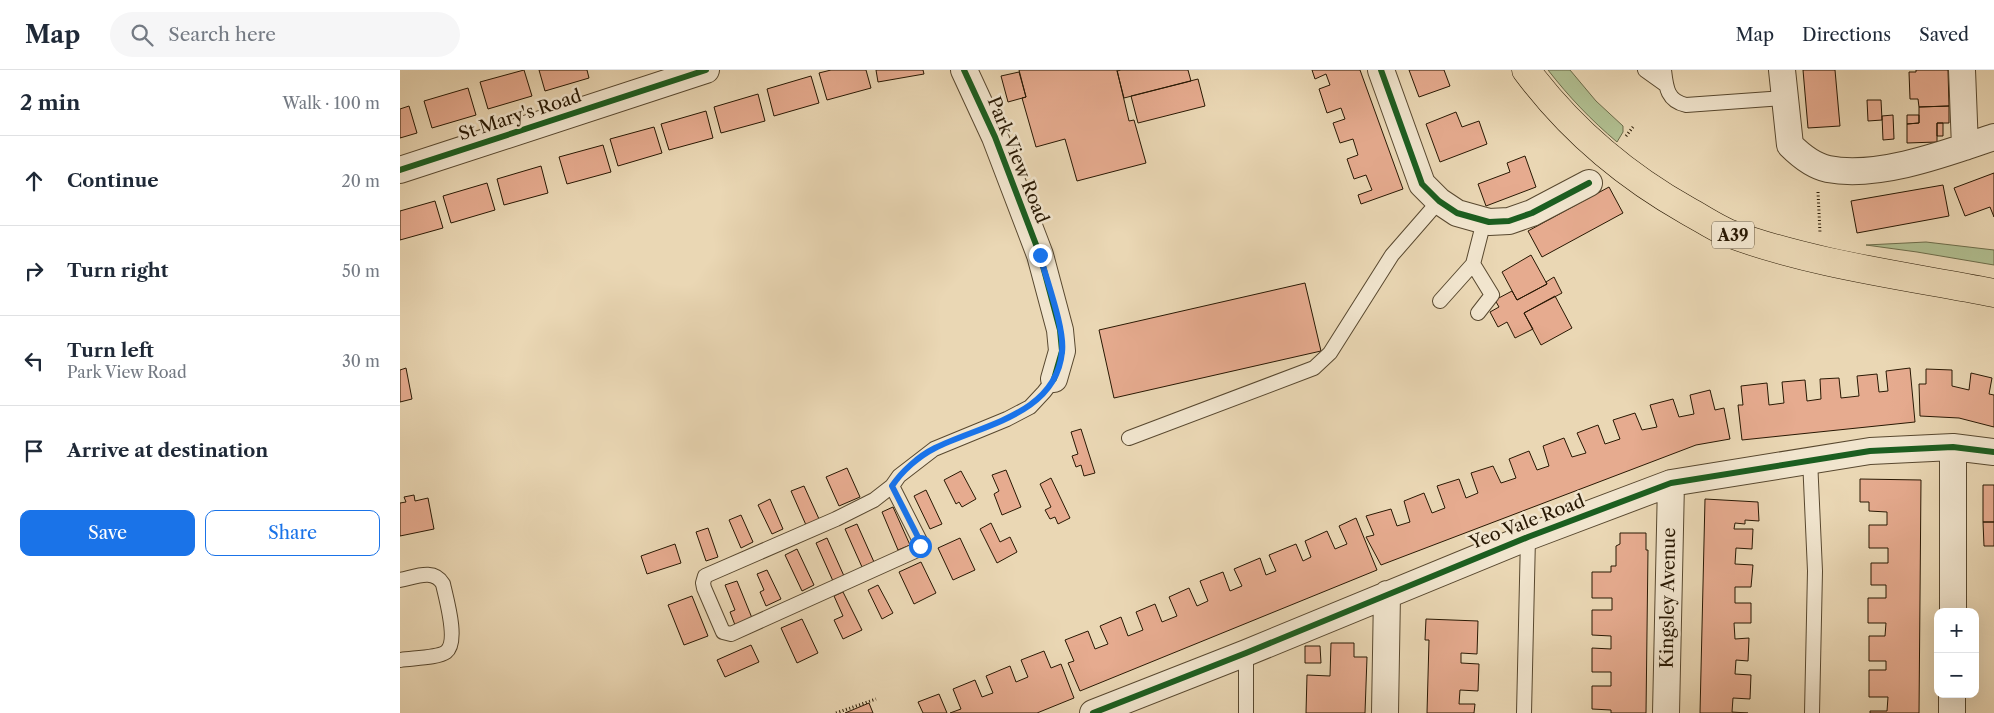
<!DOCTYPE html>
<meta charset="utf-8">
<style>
:root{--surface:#fff;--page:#f6f6f7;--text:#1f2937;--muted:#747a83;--line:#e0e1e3;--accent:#1a73e8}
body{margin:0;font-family:"Libre Caslon Text",serif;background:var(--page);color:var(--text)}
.controls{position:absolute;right:15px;bottom:15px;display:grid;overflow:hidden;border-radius:10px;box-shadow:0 5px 20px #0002}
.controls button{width:45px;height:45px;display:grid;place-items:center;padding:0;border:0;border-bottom:1px solid var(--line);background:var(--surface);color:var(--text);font:25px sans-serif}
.stop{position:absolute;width:15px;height:15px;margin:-11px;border:4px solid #1a73e8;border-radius:50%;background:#fff}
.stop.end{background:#1a73e8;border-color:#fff;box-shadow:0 1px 5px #0008}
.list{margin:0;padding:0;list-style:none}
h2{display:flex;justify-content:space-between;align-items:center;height:65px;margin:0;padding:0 20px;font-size:21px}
h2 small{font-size:16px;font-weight:400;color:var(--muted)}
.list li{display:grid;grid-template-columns:32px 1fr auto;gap:15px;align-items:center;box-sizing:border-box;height:90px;padding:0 20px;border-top:1px solid var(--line)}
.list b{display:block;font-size:19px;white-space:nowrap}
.list p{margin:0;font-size:16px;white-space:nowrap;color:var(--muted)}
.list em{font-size:16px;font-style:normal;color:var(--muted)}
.actions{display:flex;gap:10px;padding:15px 20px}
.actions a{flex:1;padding:11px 0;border:1px solid var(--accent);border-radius:10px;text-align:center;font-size:18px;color:var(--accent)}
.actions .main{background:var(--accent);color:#fff}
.icon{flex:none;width:28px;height:28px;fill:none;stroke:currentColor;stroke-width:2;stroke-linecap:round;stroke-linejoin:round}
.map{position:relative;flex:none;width:1594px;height:643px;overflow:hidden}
header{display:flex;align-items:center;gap:30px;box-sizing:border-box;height:70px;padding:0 25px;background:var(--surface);border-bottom:1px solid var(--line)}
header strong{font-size:24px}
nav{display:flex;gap:28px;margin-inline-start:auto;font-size:18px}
.search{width:350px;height:45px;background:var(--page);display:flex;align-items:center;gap:12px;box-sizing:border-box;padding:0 18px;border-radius:28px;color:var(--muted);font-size:19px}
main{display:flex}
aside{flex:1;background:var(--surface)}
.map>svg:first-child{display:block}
</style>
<header>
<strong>Map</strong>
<div class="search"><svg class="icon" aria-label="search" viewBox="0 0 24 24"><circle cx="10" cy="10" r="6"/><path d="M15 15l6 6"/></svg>Search here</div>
<nav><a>Map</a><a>Directions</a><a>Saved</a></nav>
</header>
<main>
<aside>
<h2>2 min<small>Walk · 100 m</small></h2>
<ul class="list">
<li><svg class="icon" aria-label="ahead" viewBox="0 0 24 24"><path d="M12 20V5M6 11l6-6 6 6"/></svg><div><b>Continue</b></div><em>20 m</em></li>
<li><svg class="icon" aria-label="right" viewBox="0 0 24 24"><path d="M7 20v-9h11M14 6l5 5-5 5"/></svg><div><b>Turn right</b></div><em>50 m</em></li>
<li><svg class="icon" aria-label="left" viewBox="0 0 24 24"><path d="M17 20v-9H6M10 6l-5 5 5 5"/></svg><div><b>Turn left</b><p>Park View Road</p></div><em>30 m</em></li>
<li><svg class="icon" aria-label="arrive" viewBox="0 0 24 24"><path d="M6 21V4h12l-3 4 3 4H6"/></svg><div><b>Arrive at destination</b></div></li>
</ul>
<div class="actions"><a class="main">Save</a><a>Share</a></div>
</aside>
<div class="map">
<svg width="1594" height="643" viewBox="0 0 1594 643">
<rect width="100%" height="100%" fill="#ead7b4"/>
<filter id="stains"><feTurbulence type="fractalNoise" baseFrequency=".004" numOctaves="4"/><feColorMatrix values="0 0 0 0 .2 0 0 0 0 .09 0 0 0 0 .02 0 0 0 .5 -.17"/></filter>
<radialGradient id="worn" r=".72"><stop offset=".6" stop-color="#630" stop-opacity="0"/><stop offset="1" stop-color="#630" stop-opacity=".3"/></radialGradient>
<path fill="#b1bf91" stroke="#6c6c4a" d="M1148,0h22l26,31 27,25v6l-6,10c-26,-22 -48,-45 -69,-72z
M1526,172l68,8v15l-77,-13 -51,-7z"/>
<path fill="#e6ab8f" stroke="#281803" d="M124,0l8,26 -44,13 -8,-27z
M139,0h48l2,8 -44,13z
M431,0h35l5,18 -44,12 -8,-27z
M476,0h47l1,4 -46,8z
M619,0h98l12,51 5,-1 12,43 -69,18 -12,-42 -29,8 -14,-49 4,-1z
M721,0h67l3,11 -67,17 -7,-27z
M912,0h48l43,119 -42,15 -3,-9 14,-5 -6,-15 -12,4 -7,-20 11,-4 -5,-16 -13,4 -7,-20 12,-4 -4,-11 -14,5 -8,-24 11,-4 -4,-11 -11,5z
M1009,0h35l6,16 -31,11z
M1403,0h32l5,56 -32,2z
M1516,0h32l1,36 -30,1 -1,-8h-8l-1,-27h7z
M619,2l7,25 -18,5 -7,-26z
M411,6l8,27 -45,13 -7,-27z
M798,9l7,27 -67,17 -7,-27z
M68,18l8,27 -44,13 -8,-27z
M358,24l7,27 -44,12 -7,-26z
M1467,30h14l1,20 -14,1z
M9,36l8,27 -17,5v-29z
M1549,36v17h-12v19l-30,1v-19l12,-1v-16z
M306,41l7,27 -44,12 -8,-26z
M1056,42l6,15 17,-6 8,23 -47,18 -14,-38z
M1493,45l1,24 -11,1 -1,-24z
M1507,45h12v8l-12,1z
M1537,53h6v13h-6z
M254,57l8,26 -44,13 -8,-27z
M203,75l8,27 -44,12 -8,-27z
M1125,86l11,31 -50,19 -8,-22 32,-12 -3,-9z
M141,96l7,27 -44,12 -7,-26z
M1594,103v44l-4,-10 -25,9 -11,-28z
M87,113l8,27 -44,13 -8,-27z
M1543,115l6,31 -92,17 -6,-32z
M1209,117l14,26 -81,44 -14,-26z
M35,131l8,27 -43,12v-29z
M1131,185l16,29 -30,16 -15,-28z
M1154,207l8,16 -38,20 9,16 -18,9 -8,-16 -9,5 -8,-15 9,-5 -4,-7 17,-9 5,9 30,-16 -1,-2z
M905,213l16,68 -207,47 -15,-68z
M1155,226l17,32 -31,17 -17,-32z
M6,298l6,31 -12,3v-32z
M1510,298l5,54 -173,18 -4,-35h5l-2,-19 26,-3 2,22 15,-2 -2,-21 23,-2 2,21 14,-2 -1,-20 19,-1 2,20 18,-2 -2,-20 20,-2 2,18 9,-1 -2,-20z
M1526,299l26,1v16l17,4 2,-17 21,5 -3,16 5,1v32l-35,-9 -39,-2 -1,-32h7z
M1310,320l5,20 9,-2 6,31 -34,6 -315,120 -15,-28 8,-2 -8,-19 25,-7 6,17 13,-4 -6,-21 20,-8 8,20 13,-5 -8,-22 22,-7 7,19 12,-5 -7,-20 22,-7 8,17 15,-5 -7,-19 20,-8 8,19 12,-4 -6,-20 21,-8 8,19 14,-4 -9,-20 21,-8 7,19 15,-5 -7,-19 22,-7 7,17 15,-3 -7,-22 23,-6 6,18 15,-3 -4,-19z
M681,359l14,44 -11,3 -3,-11 -5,2 -4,-11 6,-2 -7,-22z
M447,398l13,29 -21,9 -13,-29z
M606,400l15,37 -19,8 -8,-21 5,-3 -7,-16z
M561,401l15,28 -14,8 -3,-5 -3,2 -12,-24z
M651,408l19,40 -12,6 -3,-7 -5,2 -5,-9 6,-3 -11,-23z
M1460,409l61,1 -2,233h-49v-2h17l1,-14h-19v-27h17v-9h-17v-25h16l1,-13h-18v-25h18v-13h-15v-22h17v-15h-19v-23h18v-13l-18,-1v-9h-9z
M1583,415h11v37h-11z
M404,416l15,33 -13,6 -15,-34z
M526,420l16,34 -12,5 -16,-33z
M14,425l1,6 13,-3 6,31 -34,7v-33l6,-1 -2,-5z
M370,429l13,30 -11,5 -14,-29z
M1305,429l53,3 1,19 -14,-1v4l-10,-1 -1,6h19l-1,20 -16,-1 -1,16 18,1 -2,22h-16v16h16v20h-17l1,16 14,-1 -1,23 -12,-1 -1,14 16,1 -1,24 -17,-1 -1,14 16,1h-48z
M493,437l17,38 -12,5 -16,-38z
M341,445l12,27 -12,6 -12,-28z
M956,448l21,52 -297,121 -12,-28 6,-2 -9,-21 23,-9 7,18 13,-5 -8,-18 21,-9 7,19 15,-6 -7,-18 19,-8 7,18 15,-6 -8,-19 20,-9 8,18 11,-5 -8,-20 23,-9 7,19 12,-5 -8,-17 26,-11 6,17 10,-4 -7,-16 27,-11 7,17 8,-4 -6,-16 22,-10 8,18 12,-5 -8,-18z
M1583,452h11v24h-10z
M591,453l9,19 10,-5 7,15 -20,11 -17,-34z
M457,454l17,38 -12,5 -17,-38z
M308,458l10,29 -12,4 -10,-29z
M1220,463h26v17h2l-2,163h-35v-3l-19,-1v-23h19v-14h-19v-24l19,1v-13l-19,-1v-25h20v-12h-20v-26h19v-6h5v-20l4,-2z
M427,468l17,38 -11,5 -17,-38z
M560,468l15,32 -22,10 -15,-32z
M275,474l6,19 -34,11 -6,-18z
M397,479l17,36 -12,6 -17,-36z
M521,492l15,31 -22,11 -15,-32z
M367,500l14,29 -15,7 -6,-14 4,-2 -7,-16z
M337,511l15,37 -17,7 -5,-13 5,-2 -10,-25z
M478,515l15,28 -11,6 -14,-29z
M443,522l19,38 -19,9 -9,-19 9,-4 -9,-20z
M292,526l16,40 -24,9 -16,-40z
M402,549l16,34 -21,10 -16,-35z
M1026,549l52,2 -1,33 -16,-1v10l18,1 -1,27 -18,-1 -1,14h16l-1,9h-47l2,-73h-4z
M931,573h23v14h13l-2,56h-59l1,-38 23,1z
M351,575l8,17 -34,15 -8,-17z
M905,576h15l1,17h-16z
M644,581l7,17 10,-4 13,34 -37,15h-87l11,-4 -8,-20 22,-9 7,17 11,-4 -7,-17 24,-10 6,16 12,-5 -7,-17z
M539,624l8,19h-24l-5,-11z
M469,633l4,10h-28z"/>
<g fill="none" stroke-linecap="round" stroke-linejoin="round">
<defs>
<path id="lane" d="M1245,0l21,15
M1264,0c2,17 3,31 22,35l98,-7
M1073,194l19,31 -14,18
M1040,231l33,-37 11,-43
M729,368l185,-70 16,-15 62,-98 47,-54
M1410,389l5,112 -3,142
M492,416l28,55v5l-5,5 -184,83 -8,-2 -19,-44 -1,-5 2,-7 131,-57 38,-19 18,-14 7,-10 35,-27 73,-30 23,-12 14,-15 10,-13
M0,510c15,-3 34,-12 43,4 3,14 16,58 3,68 -8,6 -35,6 -46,8
M846,643v-60
M1124,643l4,-176"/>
<path id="street" d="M564,0l31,67 45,118 20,75 2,21 -8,28
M981,0l41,114 17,17 18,12 32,9 20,-1 23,-8 57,-30
M1382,0l8,75c10,10 24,21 38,24 50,10 119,-16 166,-32
M1562,0l3,77
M0,100l306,-100
M1553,542v-165
M693,643l153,-60 282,-116 143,-54 199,-32 83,-4 41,5
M985,643l2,-119
M1266,643l5,-230
M1552,643v-19"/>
<path id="primary" d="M1126,0c44,59 98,105 162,141 13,7 26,16 40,22 83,31 179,43 266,60"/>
</defs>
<use href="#lane" stroke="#58482f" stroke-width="16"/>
<use href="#street" stroke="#58482f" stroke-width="28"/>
<use href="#primary" stroke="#281803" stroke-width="29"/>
<path stroke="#281803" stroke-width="3" stroke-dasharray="1 2.5" stroke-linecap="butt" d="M1226,66l7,-9
M1418,122l2,41
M436,643l40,-14"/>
<use href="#lane" stroke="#f1e5ce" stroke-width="14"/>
<use href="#street" stroke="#f1e5ce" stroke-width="26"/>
<use href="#primary" stroke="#ead7b4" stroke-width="28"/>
<defs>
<path id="cycleway" d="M564,0l31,67 45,118 20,75 2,21 -8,28
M981,0l41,114 17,17 18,12 32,9 20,-1 23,-8 57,-30
M0,100l306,-100
M693,643l153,-60 282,-116 143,-54 199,-32 83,-4 41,5"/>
</defs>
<use href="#cycleway" stroke="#f1e5ce" stroke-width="9"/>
<use href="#cycleway" stroke="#1b5e20" stroke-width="6"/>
</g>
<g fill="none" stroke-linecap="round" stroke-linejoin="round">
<path stroke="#1a73e8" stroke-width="6" d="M520,476v-5l-28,-55c10,-15 27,-30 43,-38 46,-23 121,-33 127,-96 3,-23 -16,-73 -22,-97"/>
</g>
<g text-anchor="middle" stroke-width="5" stroke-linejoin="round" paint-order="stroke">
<rect fill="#f1e5ce" stroke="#645640" stroke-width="1" x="1312" y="151.5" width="42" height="27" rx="4"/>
<g font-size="16" font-weight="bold" fill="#281803">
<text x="1333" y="171">A39</text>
</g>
<g font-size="18" fill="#281803" stroke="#f1e5ce">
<text transform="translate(120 45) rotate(-18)" y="6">St Mary's Road</text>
<text transform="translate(618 90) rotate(68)" y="6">Park View Road</text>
<text transform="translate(1127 452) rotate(-21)" y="6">Yeo Vale Road</text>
<text transform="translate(1268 528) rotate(-89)" y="6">Kingsley Avenue</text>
</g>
</g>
<rect width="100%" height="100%" filter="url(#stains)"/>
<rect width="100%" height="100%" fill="url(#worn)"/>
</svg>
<div class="controls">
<button>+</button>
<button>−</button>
</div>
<div class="stop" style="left:520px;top:476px"></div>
<div class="stop end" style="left:640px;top:185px"></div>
</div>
</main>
